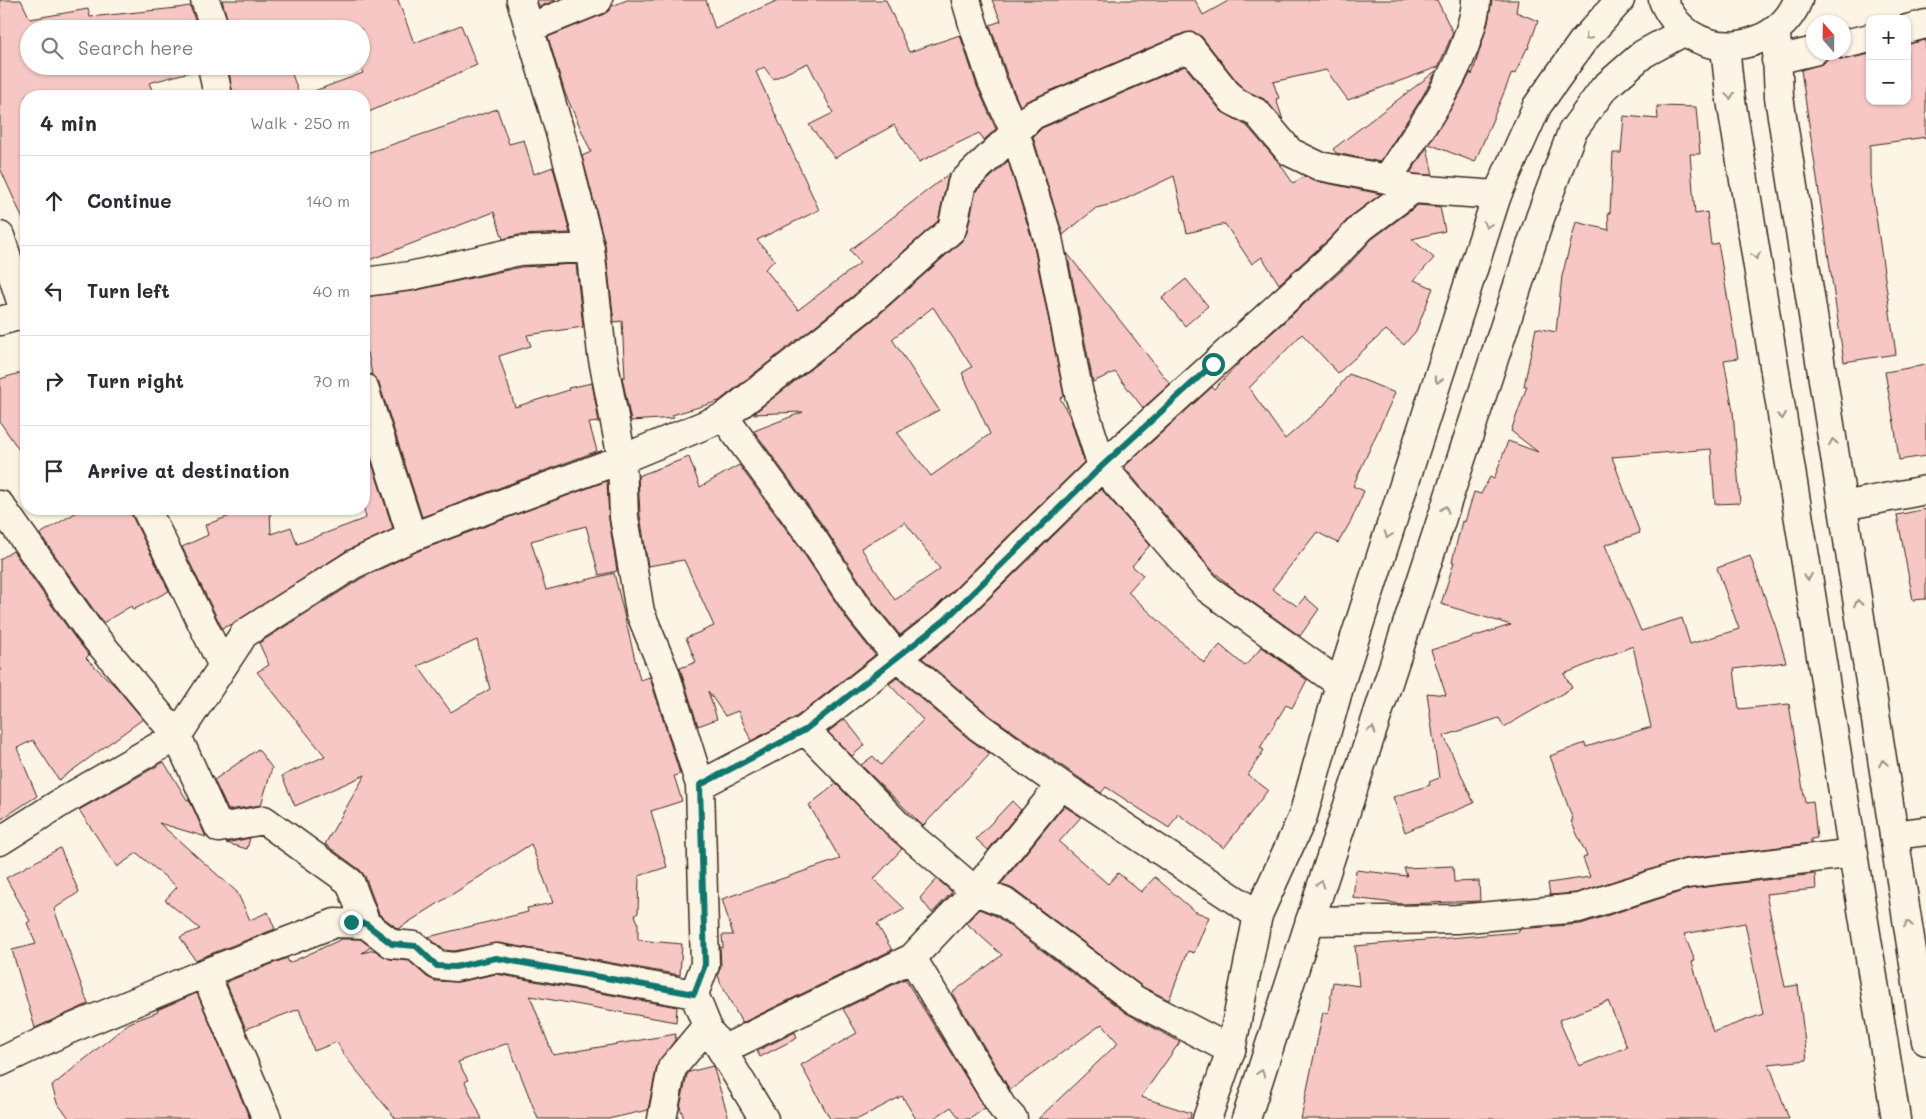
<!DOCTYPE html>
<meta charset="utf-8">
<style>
:root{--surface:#fff;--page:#f2f2f3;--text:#2b2b33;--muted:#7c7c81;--line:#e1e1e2}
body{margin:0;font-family:Mali,sans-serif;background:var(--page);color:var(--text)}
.controls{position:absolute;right:15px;top:15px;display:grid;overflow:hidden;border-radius:10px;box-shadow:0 1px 4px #0004}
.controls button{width:45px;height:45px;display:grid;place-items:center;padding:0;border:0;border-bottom:1px solid var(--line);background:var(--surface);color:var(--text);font:25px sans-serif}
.compass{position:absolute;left:1806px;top:15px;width:45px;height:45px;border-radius:50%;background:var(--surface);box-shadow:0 1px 4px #0004;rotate:340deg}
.stop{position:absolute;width:15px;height:15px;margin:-11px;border:4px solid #0f766e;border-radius:50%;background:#fff}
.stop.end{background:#0f766e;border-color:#fff;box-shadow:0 1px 5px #0008}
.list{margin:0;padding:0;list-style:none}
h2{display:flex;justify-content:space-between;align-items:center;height:65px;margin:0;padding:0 20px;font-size:21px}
h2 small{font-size:16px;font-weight:400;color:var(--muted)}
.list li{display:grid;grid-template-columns:32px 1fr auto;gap:15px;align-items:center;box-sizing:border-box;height:90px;padding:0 20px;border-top:1px solid var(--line)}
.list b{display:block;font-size:19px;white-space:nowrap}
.list em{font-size:16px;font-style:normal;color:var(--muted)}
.icon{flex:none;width:28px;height:28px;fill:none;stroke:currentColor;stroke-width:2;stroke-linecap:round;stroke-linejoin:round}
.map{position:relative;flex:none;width:1926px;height:1119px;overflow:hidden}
.search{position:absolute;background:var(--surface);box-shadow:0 1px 4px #0004;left:20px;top:20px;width:350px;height:55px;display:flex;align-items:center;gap:12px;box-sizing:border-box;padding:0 18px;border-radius:28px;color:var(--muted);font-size:19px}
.panel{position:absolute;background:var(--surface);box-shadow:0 1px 4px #0004;left:20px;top:90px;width:350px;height:425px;border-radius:20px}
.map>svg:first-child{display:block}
</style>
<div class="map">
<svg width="1926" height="1119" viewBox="0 0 1926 1119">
<rect width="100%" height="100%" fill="#fcf5e5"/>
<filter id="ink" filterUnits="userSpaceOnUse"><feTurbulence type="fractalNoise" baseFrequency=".02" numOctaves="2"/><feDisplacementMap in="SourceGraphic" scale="10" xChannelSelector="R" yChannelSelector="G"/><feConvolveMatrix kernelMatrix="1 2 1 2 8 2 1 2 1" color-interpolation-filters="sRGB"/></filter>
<g filter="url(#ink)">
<path fill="#f7c7c5" stroke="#3b2a1e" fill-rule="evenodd" d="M0,0h21l9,19 58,-10 2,8 87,-9 13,-2 8,23h-169v37h168v4l-48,13 6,13h-129v130l-26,-58z
M222,0h176l16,43 47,-18 16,40 -113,49v-18h-55v-3l54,-20 -3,-7 1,-37h-131z
M537,0h19l-17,7z
M627,0h79l9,29 63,-29h108l23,52 51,-17 17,51 19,43 -12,11 -5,-7 -60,29 -25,-37 -59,33 -26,-33 24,-12 -25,-50 -35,16 -9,-12 -8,5 63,138 -62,30 18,20 -10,9 33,41 62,-47 -10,-13 100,-77 -3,7 -9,41 -85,75 -134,105 -47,14 2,3 -43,3 -9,-44h3l-3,-56 -8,1 -9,-78 -23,-88 9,-4 -26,-59 -17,-56 56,-23 8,-8z
M992,0h203l8,15 27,-15h207l16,33 -15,34 -90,33 -22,-30 -53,12 6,16 -3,1 7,21 -19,-21 -21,-10 -41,-52 -9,-5 -9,1 -157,68 -7,5 -13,-31 -17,-50 11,-4z
M1492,0h26l-2,12 22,9 -10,28 -1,-1 -12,26 -3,-1 -37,89 -46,-18 29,-47 13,-25 1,3 16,-52z
M1926,40v97l-56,8v30l26,179 -52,8 -43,-292 23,-7 5,-9h3l8,5h7l23,-5v47h37v-57z
M228,66h61l11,30h-67z
M1185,66l36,45 26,15 33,38 13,19 12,-7 11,5 65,13 -30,22 -23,24 -49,44 -17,-27 -10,7 -27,-40 -38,9 -13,-57 -57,27 -21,5 -33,27 -30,-98 9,-9z
M1437,70l-16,29 -41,63 -44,-9 -3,-4z
M1657,106l39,1 4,47h-10l5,60 12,-2 4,33 7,-2 20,115 -14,2 9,51 7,92 -25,1 -4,-55 -99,8 28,76 -35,12 36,86 41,-13 8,26 49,-15 -22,-61 33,-12 26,72 10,34 -52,7 5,40 50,-5 16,98 8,-1 4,37 -6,1v4l-127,16 -108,34 -26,2 -2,-12 42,-6 -7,-19 4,-2 -16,-35 2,-1 -23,-64 35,-13 1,4 65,-20 -18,-81 -69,28 8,14 -68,39 -5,-9 -55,18 30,67 -69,29 -12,-35 37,-12 -1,-3 10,-4 -12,-85 19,2 -15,-45 80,-25 -70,-21 13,-42h-2l10,-41 3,1 9,-30 7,2 9,-17 4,2 14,-38 30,11 -27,-21 16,-45h-3l12,-58 20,4 6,-56 14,-54 33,8 -1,-17h2l3,-60h8l3,-37 34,3z
M497,109l12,35 15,-4 10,34 19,-7 17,66 -52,2 -15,4 -9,-27 -130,50v-108z
M1427,147l6,28 -20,-1 -2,-2z
M1008,161l25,81 31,154 -4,2 10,19 14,45 -148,145 -36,28 -26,-32 -48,-73 -72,-99 49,-19 -50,2 120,-94 89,-79 5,-9 9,-41zM933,307l39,60 -10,6 28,61 -59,42 -34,-44 42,-22 -47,-71zM905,522l35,47 -45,31 -34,-52z
M1418,205l22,2 5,24 -33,8 22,19 -20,22 19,8 -17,43 -12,14 -18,-15 -48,43 -36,-39 -53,54 36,51 39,-34 25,-31 46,19 -42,93 11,5 -13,30 -13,22 -21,-11 -45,57 25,17 8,-9 14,12 -19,27 -66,-47 -21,-18 -89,-104 88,-80 2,2 32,-33 104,-93 22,-24z
M1067,253l103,131 -27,24 -28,-36 -22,10z
M576,264l7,63 -56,8 4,11 -32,10 16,51 54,-17 -1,-2 24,-5 7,39 -10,1 8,28 -175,66 -43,-134 -7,-8 -4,-22 -4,1v-57l49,-6 108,-24z
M1186,279l22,27 -23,20 -23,-28z
M1926,365v91l-27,4 -4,-31 -10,-57z
M26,371v89l-26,-38v-43z
M364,438l29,91 -47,22 -113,73 -11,4 -40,-81 26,-12 -3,-10 44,-16h21l1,25 20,-7 6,17 69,-26 -2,-8z
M689,457l11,30 39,-22 61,83 48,73 27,34 -79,62 -45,24 -13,-30 -13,5 -17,-25 9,28 -19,7 -18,-58 16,-6 -10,-24 28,-12 -30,-66 -36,6 -8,-51 -2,-39z
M607,481l2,39 8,51 -18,4 -13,-49 -55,15 15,49 68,-17 26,107 10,-3v1l30,96 -6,2 8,25 -31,10 16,56 -28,9 -1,37 -3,2 3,8v17l44,4 -2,31 -181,-32 -45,8 -10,-1 -16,-13 100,-25 -1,-4 26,-5 -22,-59 -133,85 -19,-15 -14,-38 -5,-6 -35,-26 40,-69 -70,31 -13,-30 43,-20 -68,-84 12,-7 -10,-22 103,-65 56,-27zM477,640l13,49 -39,23 -33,-46z
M1101,489l49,56 -18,21 11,9 -15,17 76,71 16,-18 25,21 17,-19 45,33 -15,28 -6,-3 -26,43 4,2 -16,25 20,15 -44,58 -46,-34 -9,14 -63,-41 -5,6 -112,-78 -67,-57 35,-28z
M82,509h48l2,7 37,75 -36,19 -2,-4 -28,17 -63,-89z
M1926,509v90l-13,1 -16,-85z
M13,551l62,87 14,17 -3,3 30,29 27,32 -84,61 -26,-40 -16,8 20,48 -37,24v-261z
M897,678l72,61 21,15 -67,72 -62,-61 12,-9 8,9 42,-45 -34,-36z
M845,719l20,26 -13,11 -24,-24z
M258,749l14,19 -11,37 -33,5 -14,-30z
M164,762l23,38 2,-1 17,38 -47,-14 78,69 13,28 18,-8 7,17 -80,31 -15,-23 20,-8 -35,-29 12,-13 -40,-34 -20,14 -38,-57z
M836,784l66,65 -28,30 31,30 -28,15 15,26 -150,73 -22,-41 -2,-8 3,-9 -1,-18 3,1 -1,-13h11l-11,-36 118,-40 -31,-54z
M1012,801l9,9 -33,40 -12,-11z
M1064,806l17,11 -22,25 49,42 10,-11 23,19 14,-15 39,34 15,6 -15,36 -6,-2 -19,49 -26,-13 -130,-98 -12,-5z
M250,838l-3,11 -21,-6z
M60,848l19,44 -25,17 34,95 -53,24 -23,-78 24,-6 -9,-21 3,-2 -24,-43z
M1453,866l1,16 25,-1 1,20 -78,3 -49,-6 3,-28 51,6 -3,-8z
M1815,874l1,15 -50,5 19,93 13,-2 9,75 -38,4 20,55h-488l22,-107 5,1 5,-31 26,4 -4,-40 164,-14v-3l62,-5 108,-35zM1745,923l18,91 -50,18 -21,-70 3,-1 -11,-27zM1608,1001l19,46 -48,19 -20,-46z
M937,879l15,13 -20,21 -12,-15z
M979,909l17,7 130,97 54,29 -39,55 50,16 -1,6h-152l80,-76 -16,-19 -92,66 -58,-97 50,-38 -36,-32z
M342,939h18l11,8 -9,6 12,-3 16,9 19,2 18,16 8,4 23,1 38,-8 181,33 -1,15 -146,-26 23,59 123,-21 -1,6 -18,25 -9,45 -40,9h-70l-30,-76 -50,19 10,18 -3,2 17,37h-86l-52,-64 -7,-13 -23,9 -15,-42 -53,20 -20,-47 61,-24 2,5z
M905,979l80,129 -15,11h-10l-9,-12 -18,12h-17l-14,-23 -44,23h-28l-29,-54 56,-32 -14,-24z
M197,993l53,126h-180l-13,-16 -5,-17 77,-63 29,-11 -1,-2z
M795,1032l2,6 -37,19 -3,-6z
M713,1066l16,53h-45l-4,-12 7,-32 2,-3z"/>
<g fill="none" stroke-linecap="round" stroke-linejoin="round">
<defs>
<path id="minor" d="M205,0l10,29
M521,0l41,139 28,109 12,106 20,105 2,58 16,95 25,61 35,112 5,180 -11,29 13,32 -35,42 -10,51
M966,0l7,24 19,57 23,51 33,106 31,156 23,72 106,123 132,95
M529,28l69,-28
M1907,29l19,-5
M1844,44l26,-6
M1776,60l38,-9
M212,66l6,30
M1404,186l-17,-7c31,-47 67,-94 83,-149 3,-10 6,-19 6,-30
M0,236l25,78
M364,282l46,-6 109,-25 71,-3
M0,321l25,-7 1,2
M364,388l48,149
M724,417l89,122 48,73 37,46 81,69 82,58 197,130
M0,505l88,124 89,107 42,92 45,-8 86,62 16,42
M1843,506l83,-16
M146,509l77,157
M805,730l94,96 76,65 29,11 131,98 96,50
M700,785l105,-55 141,-111 156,-153 237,-215 23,-24 51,-38 84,6
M1894,835l32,-4
M0,841l65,-41 112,-64 67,-102 110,-70 58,-27 210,-78 102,-42 139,-109 89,-79 10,-46 71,-68 157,-68 43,54 24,12 33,39 29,14 68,13
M1310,921l147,-2 122,-11 107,-34 168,-21
M912,958l90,149 11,12
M205,973l62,146
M713,1036l51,83
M722,1050l190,-92 63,-67 86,-106
M0,1062l65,-31 140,-58 130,-50 31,1 26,20 23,2 22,19 18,2 41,-9 198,36"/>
<path id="secondary" d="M1663,0c3,9 8,15 14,23 34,39 103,25 121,-23
M1776,31l3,66 147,944
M1725,47l5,47 166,1025
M1207,1119l24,-69 27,-135 45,-99 37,-132 157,-489 40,-89 46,-65 37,-41
M1246,1119l64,-198 230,-703 32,-86 32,-44 39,-34 42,-23"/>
</defs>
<use href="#minor" stroke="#3b2a1e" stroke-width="31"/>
<use href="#secondary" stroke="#3b2a1e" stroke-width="31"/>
<use href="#minor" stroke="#fcf5e5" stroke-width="28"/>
<use href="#secondary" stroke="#fcf5e5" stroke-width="28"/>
</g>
<defs><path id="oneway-chevron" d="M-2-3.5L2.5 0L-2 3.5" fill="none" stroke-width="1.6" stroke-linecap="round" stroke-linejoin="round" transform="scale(1.25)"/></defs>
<g stroke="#9c9082">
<use href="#oneway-chevron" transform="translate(1588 37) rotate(130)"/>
<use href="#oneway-chevron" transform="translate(1730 96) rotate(82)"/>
<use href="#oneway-chevron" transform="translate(1487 225) rotate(108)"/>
<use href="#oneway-chevron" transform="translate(1756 256) rotate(81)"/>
<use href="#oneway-chevron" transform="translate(1438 380) rotate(108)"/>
<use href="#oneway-chevron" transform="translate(1782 416) rotate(81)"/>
<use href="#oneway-chevron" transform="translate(1833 442) rotate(-99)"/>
<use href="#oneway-chevron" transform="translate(1445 509) rotate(-72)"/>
<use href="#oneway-chevron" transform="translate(1388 535) rotate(108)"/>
<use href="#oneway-chevron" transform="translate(1808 577) rotate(81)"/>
<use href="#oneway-chevron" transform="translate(1858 603) rotate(-99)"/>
<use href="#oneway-chevron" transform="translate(1372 730) rotate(-72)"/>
<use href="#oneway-chevron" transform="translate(1883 763) rotate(-99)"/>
<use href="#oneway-chevron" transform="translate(1321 884) rotate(-72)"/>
<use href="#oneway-chevron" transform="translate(1908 924) rotate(-99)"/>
<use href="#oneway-chevron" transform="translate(1261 1073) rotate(-72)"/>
</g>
</g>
<g fill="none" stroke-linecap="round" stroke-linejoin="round" filter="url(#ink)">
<path stroke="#0f766e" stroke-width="6" d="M351,922l15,2 26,20 24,2 21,20 18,1 41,-9 198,36 11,-29 -5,-180 105,-55 141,-111 156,-153 111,-102"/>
</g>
</svg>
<div class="controls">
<button>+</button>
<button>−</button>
</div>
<svg class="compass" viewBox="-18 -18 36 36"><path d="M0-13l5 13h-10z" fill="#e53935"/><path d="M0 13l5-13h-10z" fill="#7c7c81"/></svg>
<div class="stop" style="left:1213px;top:364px"></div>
<div class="stop end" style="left:351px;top:922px"></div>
<div class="search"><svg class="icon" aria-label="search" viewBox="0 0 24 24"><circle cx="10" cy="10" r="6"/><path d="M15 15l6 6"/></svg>Search here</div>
<section class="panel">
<h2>4 min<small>Walk · 250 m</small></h2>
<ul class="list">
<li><svg class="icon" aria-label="ahead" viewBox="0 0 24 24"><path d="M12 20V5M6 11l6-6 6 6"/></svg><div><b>Continue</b></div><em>140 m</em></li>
<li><svg class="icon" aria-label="left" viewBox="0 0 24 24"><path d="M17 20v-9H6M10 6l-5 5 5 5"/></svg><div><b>Turn left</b></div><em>40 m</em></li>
<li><svg class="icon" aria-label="right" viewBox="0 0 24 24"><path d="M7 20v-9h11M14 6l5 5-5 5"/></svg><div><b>Turn right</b></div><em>70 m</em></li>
<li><svg class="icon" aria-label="arrive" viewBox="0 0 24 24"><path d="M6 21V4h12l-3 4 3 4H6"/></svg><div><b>Arrive at destination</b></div></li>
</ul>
</section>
</div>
